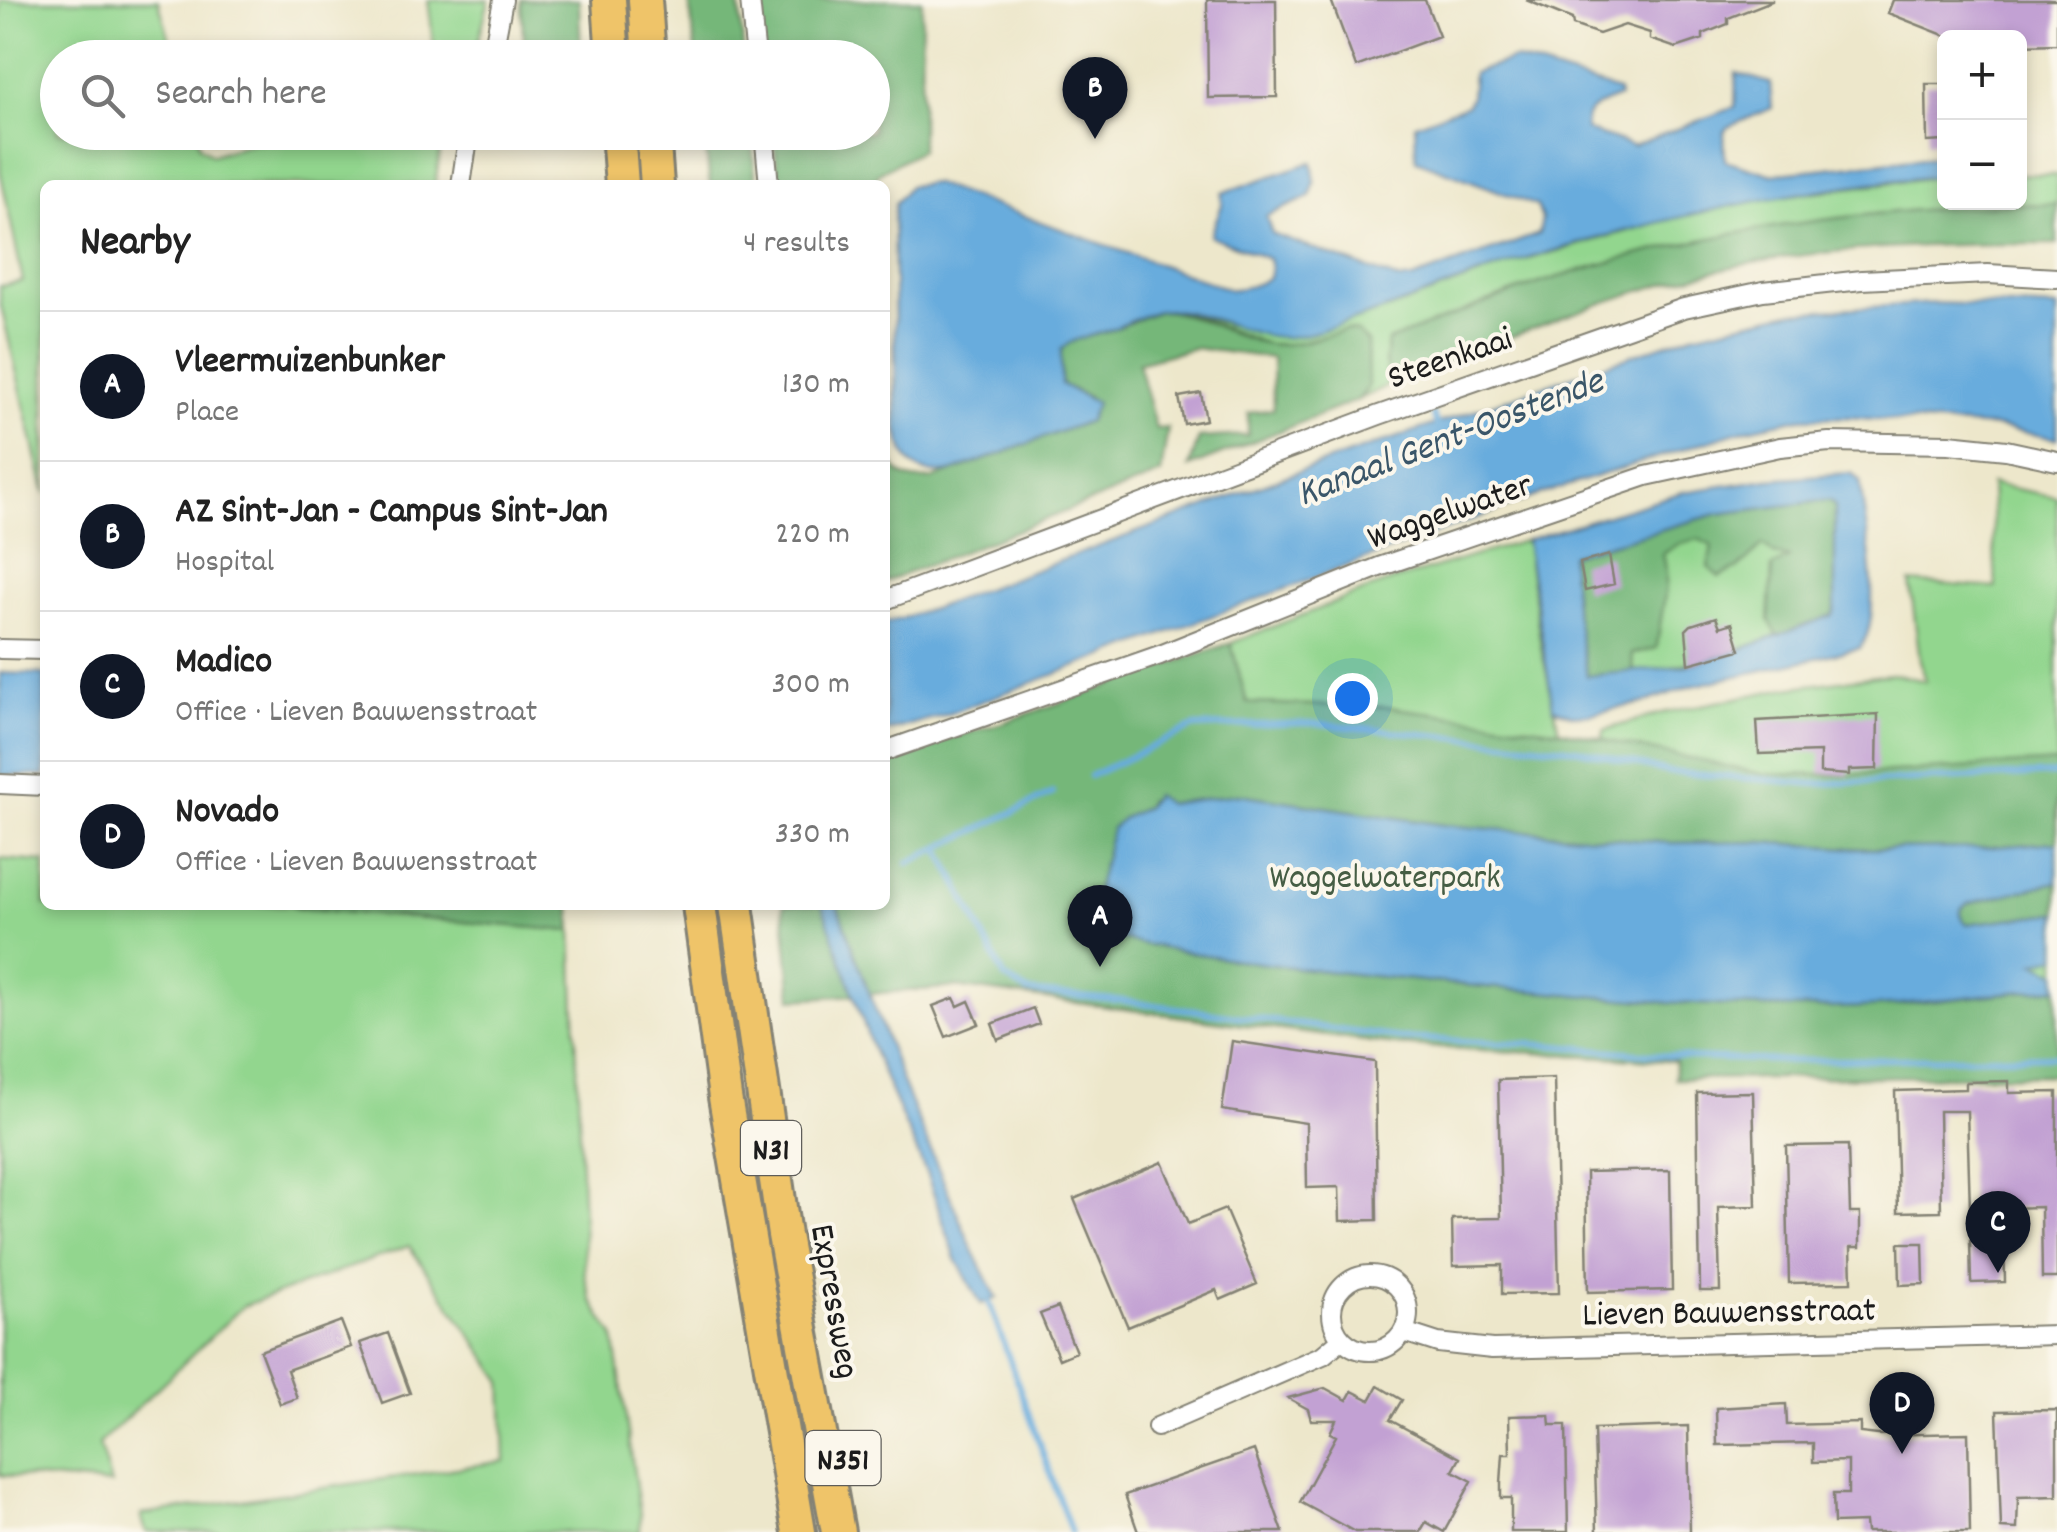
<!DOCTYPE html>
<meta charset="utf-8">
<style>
:root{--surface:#fff;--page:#f6f6f6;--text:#222;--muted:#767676;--line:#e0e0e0;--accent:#111827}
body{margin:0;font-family:Dekko,sans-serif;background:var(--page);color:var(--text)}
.controls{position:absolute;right:30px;top:30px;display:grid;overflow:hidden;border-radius:15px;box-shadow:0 5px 15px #0003}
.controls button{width:90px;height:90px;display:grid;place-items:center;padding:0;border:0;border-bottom:2px solid var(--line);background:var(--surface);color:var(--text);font:50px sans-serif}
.you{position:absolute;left:1352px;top:698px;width:35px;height:35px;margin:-25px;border:8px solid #fff;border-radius:50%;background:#1a73e8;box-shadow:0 0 0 15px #1a73e833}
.badge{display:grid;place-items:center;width:65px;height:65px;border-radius:50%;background:var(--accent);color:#fff;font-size:32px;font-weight:700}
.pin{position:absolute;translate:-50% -82px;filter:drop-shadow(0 2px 5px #0008)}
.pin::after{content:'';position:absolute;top:52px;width:35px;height:30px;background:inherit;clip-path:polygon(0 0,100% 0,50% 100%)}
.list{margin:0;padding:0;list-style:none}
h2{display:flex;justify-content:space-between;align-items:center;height:130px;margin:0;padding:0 40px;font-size:42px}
h2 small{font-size:32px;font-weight:400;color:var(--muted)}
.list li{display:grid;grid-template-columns:65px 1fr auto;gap:30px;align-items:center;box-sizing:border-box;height:150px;padding:0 40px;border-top:2px solid var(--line)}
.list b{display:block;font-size:38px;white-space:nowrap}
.list p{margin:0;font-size:32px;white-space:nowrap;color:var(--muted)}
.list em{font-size:32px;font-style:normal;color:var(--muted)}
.icon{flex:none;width:55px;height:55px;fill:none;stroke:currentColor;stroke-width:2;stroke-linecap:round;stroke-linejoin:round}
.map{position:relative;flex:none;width:2057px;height:1532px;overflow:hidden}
.search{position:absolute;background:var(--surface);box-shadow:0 5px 15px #0003;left:40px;top:40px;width:850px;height:110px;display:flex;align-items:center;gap:25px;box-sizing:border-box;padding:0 35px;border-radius:55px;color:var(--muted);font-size:38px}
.panel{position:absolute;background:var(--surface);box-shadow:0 5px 15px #0003;left:40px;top:180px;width:850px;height:730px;border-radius:15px}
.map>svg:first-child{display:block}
</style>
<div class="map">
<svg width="2057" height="1532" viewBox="0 0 2057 1532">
<rect width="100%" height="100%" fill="#fbf7ec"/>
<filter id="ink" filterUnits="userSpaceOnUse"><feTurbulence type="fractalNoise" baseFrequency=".01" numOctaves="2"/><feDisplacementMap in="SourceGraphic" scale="20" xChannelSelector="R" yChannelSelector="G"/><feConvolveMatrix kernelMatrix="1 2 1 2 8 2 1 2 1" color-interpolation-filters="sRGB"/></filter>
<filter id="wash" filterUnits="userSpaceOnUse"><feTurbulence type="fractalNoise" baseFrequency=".0048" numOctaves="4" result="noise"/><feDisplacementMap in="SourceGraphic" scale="40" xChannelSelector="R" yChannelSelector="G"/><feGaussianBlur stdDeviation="2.25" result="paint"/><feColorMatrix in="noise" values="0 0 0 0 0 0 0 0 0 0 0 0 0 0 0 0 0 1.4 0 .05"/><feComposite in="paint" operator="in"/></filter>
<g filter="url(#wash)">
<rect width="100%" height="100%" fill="#ede7cb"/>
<path fill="#92d68e" stroke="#577955" stroke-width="2.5" d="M0,0h158l17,57 -117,1v74l138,1 4,13 12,9 72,-22h159l-8,52h-390v309l-45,-192v-16l23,-5 -23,-111z
M428,0h61l-15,57h-39z
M2020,174l37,1v29c-177,2 -357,25 -526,82 -48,16 -95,37 -142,55l-4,19 4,25 -31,15 10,-13 -1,-46 -20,-11 -56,14h-24l-88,-33 88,24 44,-1 80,-26 113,-42 187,-53 67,-14 186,-23v26h76z
M1991,484l66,13v578l-382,4v-18l-278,-16 -440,-58 -89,7 -31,-89h48v-149l117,-33 229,-80 151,-59 144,-44 15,107 18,83 44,8 1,-8 58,-17 125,-25 105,-14 34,7 -6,-21 -10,-78 86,6z
M1780,506l42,115c-62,22 -123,44 -188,52l-65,-113z
M0,859l45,3v43h247l4,3 276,23 13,345 6,24 23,36 26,178v18h-494l-5,-17 364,-54 -3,-81 -93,-134 -166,60 -144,138 12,40 -111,-9z"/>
<path fill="#75b779" stroke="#486a4a" stroke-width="2.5" d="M521,0h58l2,57h-57z
M689,0h50l5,57h-48z
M757,0h165l-1,150 -42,23 -7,12h-93l-6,-52 99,-1v-74l-108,-1z
M704,133h47l5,52h-46z
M2057,204v40c-84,0 -169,1 -252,11 -144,16 -282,78 -416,130l-4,-25 3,-19c48,-18 95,-38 143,-55 169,-57 349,-80 526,-82z
M1159,311c40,0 73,29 112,33 25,3 52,-8 76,-14l10,2 10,9 1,46 -10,13 -169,67 10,-29 49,-3v-22l25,-4 -1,-51 -78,-10 -56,15 18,66 12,-1 -7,46 -276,108v-173c4,37 -3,77 48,70l156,-58 -1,-24 -27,-13v-35l10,-9 35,-8z
M1830,500l5,6v103l-2,6 -55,22 -9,-17 3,-53 17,-9 -15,-4 -11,-9 -25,23 -19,9 -11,-10 4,-21 -14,-7 -19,5 -16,10c9,32 -4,62 -6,94l-25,6 2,19 -47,3 -13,-70 -4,-51 147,-41z
M1231,643l16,60 141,4 171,23 203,44 80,1 215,-13v80l-76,6 -120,1 -100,-7 -90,1 -228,-18 -205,-31 -71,10 -18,-4 -4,8 -22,10 -12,119c116,26 236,37 354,48 119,11 238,23 357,23 79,0 157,-13 235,-20v87l-382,4v-18l-278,-16 -440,-58 -89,7 -31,-89h48v-149l117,-33z
M2057,882v31l-90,11 -6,-7v-9l6,-4z
M292,905h279l1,26 -276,-23z
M783,905h39l33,90 -63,4z"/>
<path fill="#68acdd" stroke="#42647c" stroke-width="2.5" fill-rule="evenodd" d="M1514,59l104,32 1,6c-19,8 -37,11 -33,33l47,16 102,-39 1,-34 34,10 2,25 -44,19 -4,5 1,28 45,14 174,-18v20c-149,11 -294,44 -437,89 -52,17 -103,40 -156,56 -20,6 -39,14 -59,16 -44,4 -91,-33 -133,-26 -16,3 -33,14 -49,19 -17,7 -34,6 -49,19v35l35,19 -7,18 -138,51c-41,7 -50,-16 -55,-52l-3,-201 2,-16 14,-17 23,-3 296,106c14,1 30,-4 41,-12l2,-9 -2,-9 -59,-23 12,-31v-12l90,-31 3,20 -5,15 -44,19 6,18 127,46 13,-1 127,-45 3,-15 -5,-13 -121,-46 -1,-36 52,-19 4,-9 2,-23z
M1935,303l122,5v131l-61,-12 -148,-10 -48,1 -57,12 -202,64 -593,220 -63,18v-109l49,-15 361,-135 398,-139 98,-22z
M1851,473l9,8c4,38 25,137 0,167l-172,39 -45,16 -52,11 -19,1 -19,-7 -27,-168 157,-48 85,-13zM1830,500l5,6v103l-2,6 -94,35 -55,16 -97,10 -13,-70 -4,-51 147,-41z
M0,673l45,1v102l-45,-1z
M1238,794l205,31 228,18 90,-1 100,7 120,-1 76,-6v40l-90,22 -6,5v8l6,7 90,-11v43l-21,7 21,9v16c-78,6 -156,20 -235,20 -119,0 -238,-12 -357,-23 -118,-11 -238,-22 -354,-48l-16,-42 17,-67 11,-10 22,-10 10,-13 12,9z
M822,905h15l67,182 67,159 26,52 -16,6 -25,-45 -29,-84 -53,-122z"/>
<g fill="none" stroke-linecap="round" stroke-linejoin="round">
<path stroke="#68acdd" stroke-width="6" d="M1433,414l6,17
M1090,776l104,-49 116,-4 266,26 92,23 147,12 242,-10
M939,848l66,130 23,14 97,9 275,37 147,7 146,13 96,3 268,-5
M908,863l145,-70
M989,1302l82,230"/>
</g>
<g id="blocks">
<path fill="#c2a1d3" d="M1207,0h69l1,97 -69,1z
M1331,0h94l14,36 -83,31z
M1526,0h246v1l-44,17v6l-25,10v5l-27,9 -26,-9v-6l-25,-8 -26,9 -26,-9 -1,-6z
M1893,0h164v44l-37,1v-7h-69l-63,-25z
M1926,84h18v57l-17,1z
M1201,393l5,27 -22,4 -5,-27z
M1609,555l5,29 -29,7 -5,-28z
M1716,617l4,10 12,-4 8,27 -51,14 -3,-34 5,-5z
M1878,714l-1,55 -28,1v5l-29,-2v-21l-61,2 -2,-33z
M954,998l4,8 11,-5 10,23 -33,13 -13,-31z
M1033,1008l6,16 -41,16 -6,-16z
M1232,1041l143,21 2,158 -37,1 -1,-34 -32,1 -1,-65 -84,-13z
M1554,1078l5,215 -57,1v-29l-49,1 -1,-47 49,-1 -3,-138z
M2009,1081v12l48,-1v186h-15l-1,-71 -71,2 -3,-98h-28l2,100 -43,1 -3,-121 71,-2v-7z
M1753,1092l3,114 -38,1 2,84h-20l-3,-198z
M1848,1145l2,68h10v34h-9l1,35 -63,1 -3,-137z
M1162,1162l26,62 37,-15 32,75 -37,16 -4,-10 -88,37 -54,-128z
M1670,1170l2,120 -84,2 -2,-120z
M2004,1239l1,43 -34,1 -1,-43z
M1899,1243h24l1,41 -24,1z
M1058,1307l18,45 -17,7 -19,-45z
M341,1321l10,26 -64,23 10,28 -17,6 -20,-53z
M388,1333l22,60 -28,10 -22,-60z
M1378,1386l24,14 -12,20 70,38 -7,13 19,10 -28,51 -18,-10 -6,10h-65l-55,-30 36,-66 -6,-3 6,-13h-25l-3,-11 -20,-11 37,-10 22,12 5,-9 18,9z
M1786,1404l1,21 73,-2v10l18,2 90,-2 2,99h-104l-1,-10 -31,1 -1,-29h15v-33l-35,1v-19l-96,2 -1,-37z
M2057,1410v86l-39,1 -1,32 -16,-1 -4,-117z
M1549,1415l1,10h16l2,107h-57v-34h-10v-15l2,-29h7l-1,-38z
M1688,1426l2,106h-93l-3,-103z
M1254,1450l29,82h-145l-13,-37z"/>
</g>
</g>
<g filter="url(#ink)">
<use href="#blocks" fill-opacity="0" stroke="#848274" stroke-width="2.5"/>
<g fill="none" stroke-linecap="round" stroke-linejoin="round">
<defs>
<path id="street" d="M750,0l6,58
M492,58l11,-58
M764,132l5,53
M461,185l8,-53
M885,600l494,-185 305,-107 79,-17 99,-11 126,-6 69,4
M0,649l45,1
M885,751l275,-96 219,-88 267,-91 134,-29 49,-5 120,2 57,6 51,11
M0,784l45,2
M1332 1313a38 38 0 1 1 76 0a38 38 0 1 1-76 0Z
M1404,1332l34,11 54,6 565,-14
M1157,1427l166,-72 19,-16"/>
<path id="highway" d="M609,0l4,58
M645,0l4,58
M618,132l4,53
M653,132l4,53
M699,905l26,192 74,435
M736,905l48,330 54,297"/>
</defs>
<use href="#street" stroke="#848274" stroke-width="22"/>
<use href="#highway" stroke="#848274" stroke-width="38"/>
<use href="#street" stroke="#fff" stroke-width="18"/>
<use href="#highway" stroke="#efc469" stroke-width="32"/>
</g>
</g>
<g text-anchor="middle" stroke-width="8" stroke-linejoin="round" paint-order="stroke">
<g fill="#fbf7ec" stroke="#5f5e5a" stroke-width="2.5">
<rect x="741" y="1121" width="60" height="54" rx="8"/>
<rect x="805.5" y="1431" width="75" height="54" rx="8"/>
</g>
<g font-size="32" font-weight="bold" fill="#1c1c1c">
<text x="771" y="1159">N31</text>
<text x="843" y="1469">N351</text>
</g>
<g font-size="35" fill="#1c1c1c" stroke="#fbf7ec">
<text transform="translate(1449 356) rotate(-19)" y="12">Steenkaai</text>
<text transform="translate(1449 509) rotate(-19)" y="12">Waggelwater</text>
<text transform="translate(837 1301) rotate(80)" y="12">Expressweg</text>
<text transform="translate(1729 1310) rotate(-1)" y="12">Lieven Bauwensstraat</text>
</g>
<g font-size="35" fill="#455d44" stroke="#fbf7ec">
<text x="1385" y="887">Waggelwaterpark</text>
</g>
<g font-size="38" font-style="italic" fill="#3a5669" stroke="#fbf7ec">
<text transform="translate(1449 435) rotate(-21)" y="13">Kanaal Gent-Oostende</text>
</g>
</g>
</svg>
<div class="controls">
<button>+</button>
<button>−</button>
</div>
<div class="you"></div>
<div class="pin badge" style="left:1100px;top:967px">A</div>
<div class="pin badge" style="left:1095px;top:139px">B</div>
<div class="pin badge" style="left:1998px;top:1273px">C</div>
<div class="pin badge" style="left:1902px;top:1454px">D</div>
<div class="search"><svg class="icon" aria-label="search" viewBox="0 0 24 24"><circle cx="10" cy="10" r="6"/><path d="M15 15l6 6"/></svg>Search here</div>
<section class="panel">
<h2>Nearby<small>4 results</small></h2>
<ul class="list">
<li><span class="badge">A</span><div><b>Vleermuizenbunker</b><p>Place</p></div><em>130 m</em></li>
<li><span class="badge">B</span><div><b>AZ Sint-Jan - Campus Sint-Jan</b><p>Hospital</p></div><em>220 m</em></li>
<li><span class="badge">C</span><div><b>Madico</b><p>Office · Lieven Bauwensstraat</p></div><em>300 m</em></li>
<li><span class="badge">D</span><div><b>Novado</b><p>Office · Lieven Bauwensstraat</p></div><em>330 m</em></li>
</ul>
</section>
</div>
